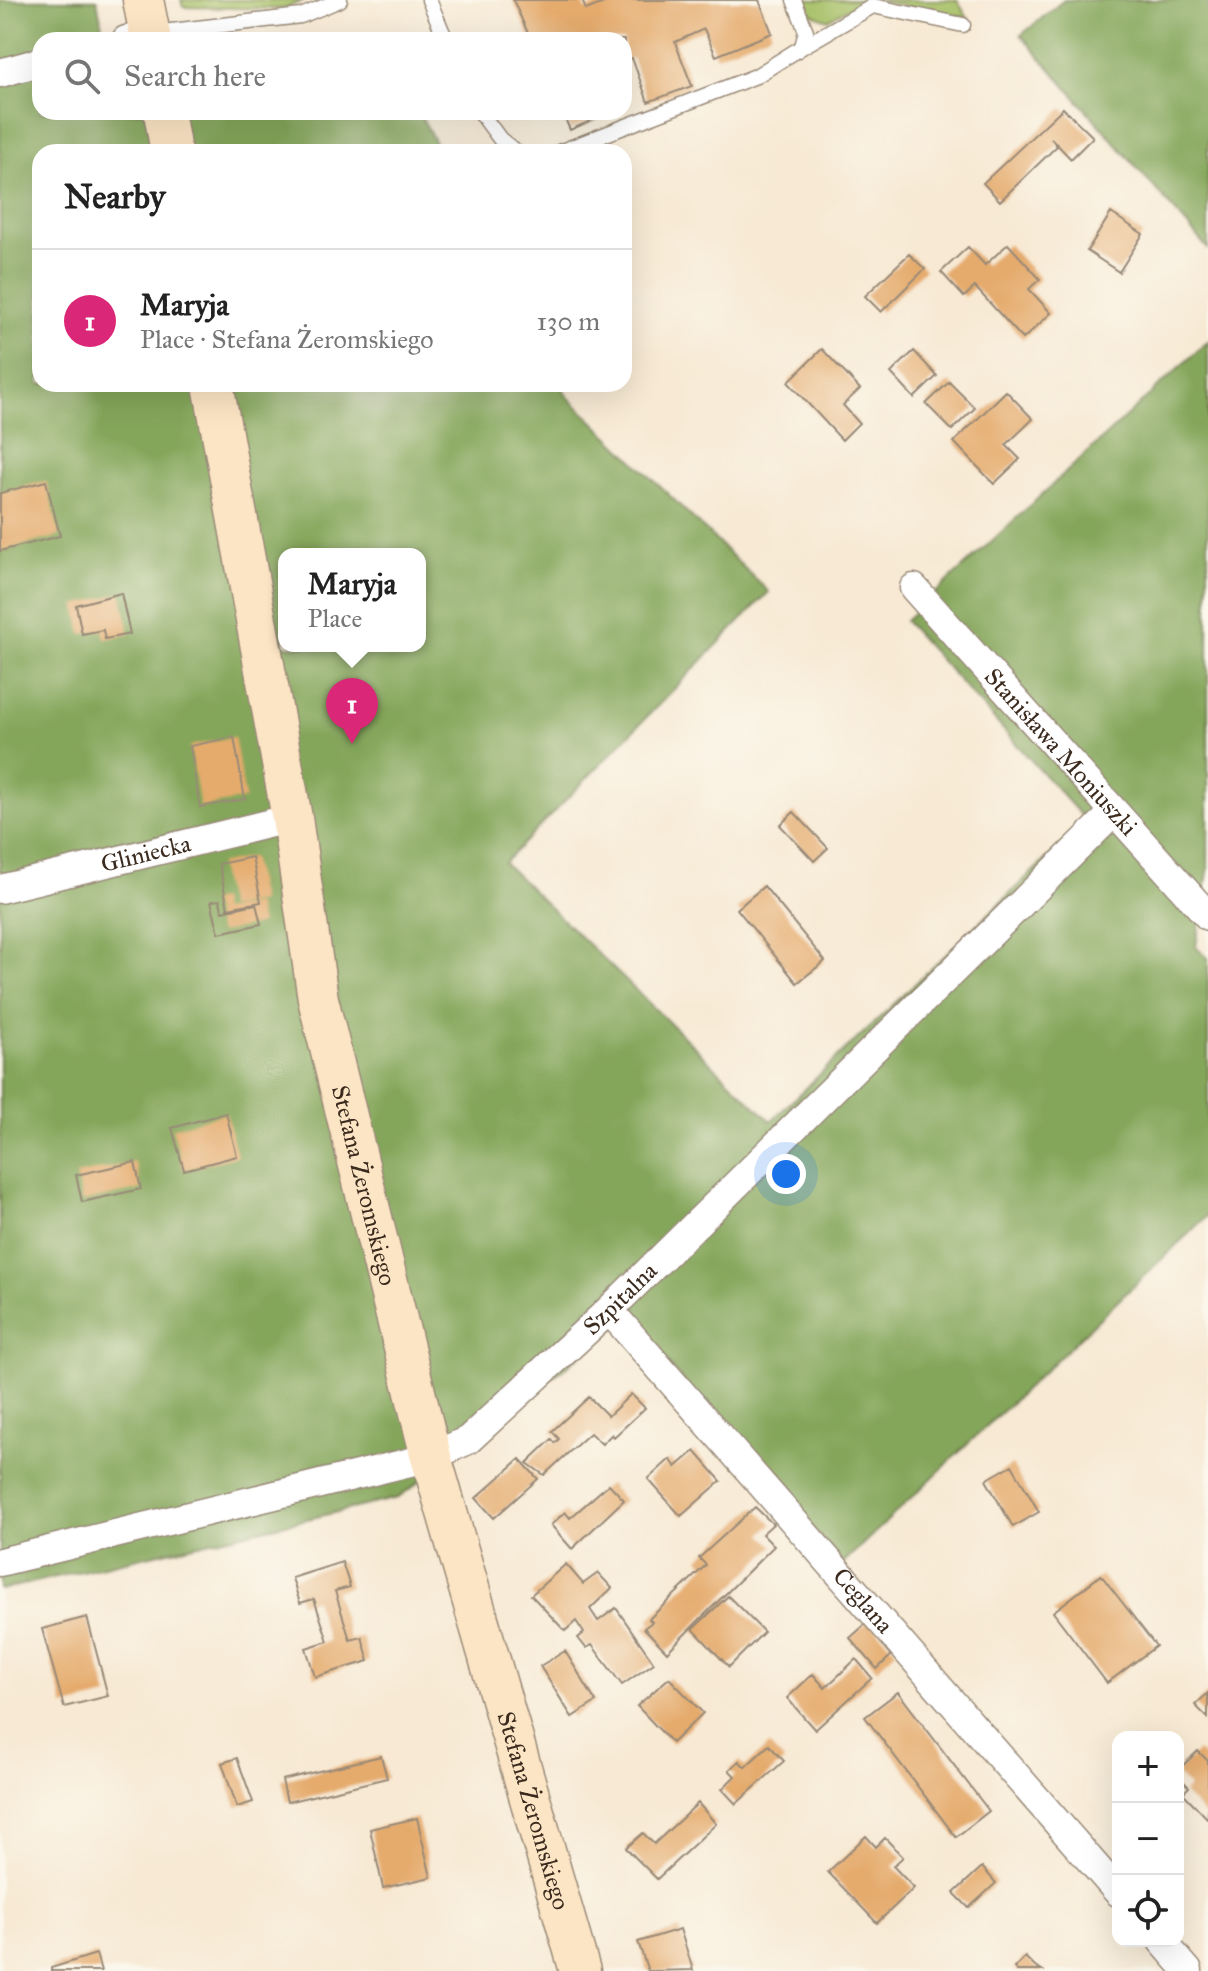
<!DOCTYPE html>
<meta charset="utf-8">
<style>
:root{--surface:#fff;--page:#f6f6f6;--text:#222;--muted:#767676;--line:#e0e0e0;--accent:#db2777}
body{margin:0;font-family:"IM FELL Great Primer",serif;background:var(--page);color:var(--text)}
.controls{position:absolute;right:24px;bottom:24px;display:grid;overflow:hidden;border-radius:16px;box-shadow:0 8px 32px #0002}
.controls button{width:72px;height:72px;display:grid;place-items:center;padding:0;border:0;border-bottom:2px solid var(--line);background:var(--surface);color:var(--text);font:40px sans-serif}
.you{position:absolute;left:786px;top:1174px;width:28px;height:28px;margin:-20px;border:6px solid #fff;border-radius:50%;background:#1a73e8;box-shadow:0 0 0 12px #1a73e833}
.badge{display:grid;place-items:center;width:52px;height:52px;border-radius:50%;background:var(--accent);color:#fff;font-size:26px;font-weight:700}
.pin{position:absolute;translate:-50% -66px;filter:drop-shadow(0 2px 4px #0008)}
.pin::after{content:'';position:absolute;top:42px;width:28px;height:24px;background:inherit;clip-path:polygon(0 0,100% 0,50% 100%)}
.popup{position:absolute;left:278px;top:548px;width:148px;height:104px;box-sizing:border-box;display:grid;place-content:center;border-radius:16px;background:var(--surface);filter:drop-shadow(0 2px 6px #0005);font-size:26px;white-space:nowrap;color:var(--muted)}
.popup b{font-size:30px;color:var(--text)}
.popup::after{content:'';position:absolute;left:50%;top:100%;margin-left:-16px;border:16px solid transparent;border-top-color:var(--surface)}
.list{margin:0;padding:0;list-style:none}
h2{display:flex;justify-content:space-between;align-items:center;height:104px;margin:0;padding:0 32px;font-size:34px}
h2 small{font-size:26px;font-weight:400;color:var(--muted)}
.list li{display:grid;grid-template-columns:52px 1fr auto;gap:24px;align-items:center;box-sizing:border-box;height:144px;padding:0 32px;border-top:2px solid var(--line)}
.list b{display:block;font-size:30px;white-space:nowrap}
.list p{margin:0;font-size:26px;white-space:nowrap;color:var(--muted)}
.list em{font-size:26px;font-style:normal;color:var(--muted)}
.icon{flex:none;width:44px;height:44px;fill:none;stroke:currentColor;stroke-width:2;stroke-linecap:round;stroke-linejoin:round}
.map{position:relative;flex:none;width:1208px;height:1971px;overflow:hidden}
.search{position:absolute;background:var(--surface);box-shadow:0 8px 32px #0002;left:32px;top:32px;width:600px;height:88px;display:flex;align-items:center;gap:20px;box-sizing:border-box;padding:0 28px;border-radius:24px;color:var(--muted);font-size:30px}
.panel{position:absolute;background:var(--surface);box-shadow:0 8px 32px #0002;left:32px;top:144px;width:600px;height:248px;border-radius:24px}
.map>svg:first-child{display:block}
</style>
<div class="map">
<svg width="1208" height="1971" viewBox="0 0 1208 1971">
<rect width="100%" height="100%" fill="#fbf7ec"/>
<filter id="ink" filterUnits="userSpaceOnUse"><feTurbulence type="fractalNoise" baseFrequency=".0125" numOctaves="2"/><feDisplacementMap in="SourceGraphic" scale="16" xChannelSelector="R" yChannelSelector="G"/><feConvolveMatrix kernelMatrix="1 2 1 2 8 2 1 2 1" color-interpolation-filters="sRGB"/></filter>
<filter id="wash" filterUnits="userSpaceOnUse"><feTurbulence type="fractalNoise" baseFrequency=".006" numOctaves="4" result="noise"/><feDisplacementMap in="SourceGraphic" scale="32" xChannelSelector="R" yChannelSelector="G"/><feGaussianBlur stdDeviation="1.8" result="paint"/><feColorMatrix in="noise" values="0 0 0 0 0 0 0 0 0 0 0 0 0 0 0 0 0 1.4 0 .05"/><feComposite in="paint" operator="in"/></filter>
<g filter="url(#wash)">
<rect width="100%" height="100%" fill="#f7e9d3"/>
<path fill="#a5bf65" stroke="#707442" stroke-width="2" d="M181,0h124l-22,9 -100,-2z
M803,0h60l-35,20 -21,-8z
M873,0h84l11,18z"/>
<path fill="#84a65a" stroke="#60683c" stroke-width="2" fill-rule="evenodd" d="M0,0h97l8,40h-65v72h379l21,40h-400v232h521l5,11 203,197 -265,271 267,258 315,-300 -181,-200 303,-280v530l-12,76 12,11v257l-365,348 -215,-245 -230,180 -398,92zM284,554h136v92h-136z
M1064,0h144v249l-187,-214z"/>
<g id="blocks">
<path fill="#e5ab6d" d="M513,0h69l4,10 25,-10h148l13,33 -56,23 -12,-27 -29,13 17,44 -44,16 -16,-44 -8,3v-21h-93z
M1063,108l30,29 -22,22 -20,-21 6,8 -57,55 -17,-18z
M562,112h49l-41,18z
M1111,213l32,21 -24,38 -32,-21z
M1008,244l32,35 -11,10 22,24 -28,26 -48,-52 -11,10 -23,-25 27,-25 17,18z
M909,254l16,15 -44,43 -16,-16z
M822,349l38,40 -17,16 16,18 -17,17 -54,-58z
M914,351l23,25 -23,22 -23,-25z
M949,382l26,26 -23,22 -26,-26z
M1006,391l27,28 -27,26 14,14 -26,25 -40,-42z
M46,481l14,55 -60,15v-58z
M121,593l9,41 -25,5 -2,-9 -21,4 -6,-29z
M234,737l11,62 -45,8 -10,-61z
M794,812l34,36 -14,13 -34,-36z
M252,857l9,45 -33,6 -9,-44z
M764,886l61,75 -28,22 -60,-74z
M220,900l2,11 34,-7 5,20 -42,9 -8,-32z
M226,1113l11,43 -53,14 -12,-42z
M135,1162l6,27 -59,13 -6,-27z
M631,1394l14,14 -31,29 -2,-3 -10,10 -12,-11 -46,42 -17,-12 25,-24 3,4 4,-4 -7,-8 37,-34 19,19z
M695,1451l26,30 -40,35 -33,-37 22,-20 6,8z
M520,1459l18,20 -44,39 -18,-20z
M1012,1465l27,47 -26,15 -27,-47z
M609,1484l15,16 -52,49 -21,-24 14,-13 5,6z
M755,1507l18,17 -11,10 12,12 -107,106 -23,-24 8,-6 -3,-3 57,-54 -7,-7z
M342,1562l8,25 -15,4 15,49 12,-3 7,24 -54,16 -9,-29 22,-7 -14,-42 -14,4 -8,-25z
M566,1564l17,20 15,-11 14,15 -22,21 8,12 18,-13 38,55 -32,22 -30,-40 -6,3 -8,-10 6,-5 -8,-12 -11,10 -34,-36z
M1101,1575l55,71 -49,37 -54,-71z
M728,1596l36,36 -35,35 -36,-38z
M87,1617l21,79 -44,11 -22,-78z
M869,1621l27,30 -19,18 -27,-31z
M565,1651l31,51 -24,15 -32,-51z
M856,1659l16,19 -57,52 -28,-32 26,-24 12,14z
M669,1678l34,35 -31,30 -35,-37z
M898,1692l91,119 -33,26 -91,-120z
M1208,1693v25l-13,-13z
M769,1745l15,16 -48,43 -14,-15 13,-13 -6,-6 10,-9 6,6z
M1198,1751l10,10v58l-25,-26 6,-6 -11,-11v-6z
M381,1756l6,22 -100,24 -5,-22z
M237,1758l16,44 -16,5 -15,-44z
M698,1803l18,21 -59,55 -31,-31 17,-15 11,11z
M417,1818l14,59 -48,11 -13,-59z
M866,1836l10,11 9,-9 18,19 -10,9 21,22 -37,35 -49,-51z
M982,1867l14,16 -27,25 -15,-15z
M680,1929l13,41 -45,1 -10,-29z
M96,1954l5,17h-50v-3z
M1025,1957l10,10 7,4h-25l-3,-3z"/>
</g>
</g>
<g filter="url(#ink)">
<use href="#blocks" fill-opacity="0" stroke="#998a78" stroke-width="2"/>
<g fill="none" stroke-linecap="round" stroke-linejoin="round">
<defs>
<path id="service" d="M429,0l17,40
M154,33l147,-17 39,-16
M802,47l71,-41 90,19
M480,112l20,27 16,13
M559,152l197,-76 46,-29 4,-16 -12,-31"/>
<g id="minor">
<path d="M126,40l24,-6"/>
<path d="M0,73l40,-11"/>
<path id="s1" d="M914,588l294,328"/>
<path id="s2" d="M0,889l292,-71"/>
<path id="s3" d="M609,1310l509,582"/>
<path id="s4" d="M0,1562l431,-105 37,-17 141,-130 505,-498"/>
<path d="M1162,1941l26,30"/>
</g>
<g id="secondary">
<path d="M143,0l8,40"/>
<path d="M164,112l7,40"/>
<path id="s5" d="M213,384l79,434 26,181 113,458 149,514"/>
</g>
</defs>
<use href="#service" stroke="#998a78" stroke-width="17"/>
<use href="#minor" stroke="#998a78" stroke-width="31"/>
<use href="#secondary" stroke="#998a78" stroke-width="43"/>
<use href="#service" stroke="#fff" stroke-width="14"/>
<use href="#minor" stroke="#fff" stroke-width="28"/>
<use href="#secondary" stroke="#fce5c4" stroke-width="40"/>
</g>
</g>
<g text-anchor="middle" stroke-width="8" stroke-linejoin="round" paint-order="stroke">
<g font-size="24" fill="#3b2a1e" stroke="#fbf7ec">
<text dy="8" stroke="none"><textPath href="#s1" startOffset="220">Stanisława Moniuszki</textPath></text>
<text dy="8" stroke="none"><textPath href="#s2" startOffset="150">Gliniecka</textPath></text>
<text dy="8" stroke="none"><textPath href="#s5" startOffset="816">Stefana Żeromskiego</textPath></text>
<text dy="8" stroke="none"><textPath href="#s4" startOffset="692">Szpitalna</textPath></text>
<text dy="8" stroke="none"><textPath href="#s3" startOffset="386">Ceglana</textPath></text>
<text dy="8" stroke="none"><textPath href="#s5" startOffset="1464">Stefana Żeromskiego</textPath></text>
</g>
</g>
</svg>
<div class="controls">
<button>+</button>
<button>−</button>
<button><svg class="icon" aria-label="locate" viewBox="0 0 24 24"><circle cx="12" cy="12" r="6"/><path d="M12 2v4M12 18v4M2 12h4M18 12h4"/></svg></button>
</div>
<div class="you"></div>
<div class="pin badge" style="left:352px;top:744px">1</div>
<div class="popup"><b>Maryja</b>Place</div>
<div class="search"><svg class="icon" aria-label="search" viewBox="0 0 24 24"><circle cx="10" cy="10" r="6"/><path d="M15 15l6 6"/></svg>Search here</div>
<section class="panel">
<h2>Nearby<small></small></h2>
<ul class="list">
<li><span class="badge">1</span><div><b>Maryja</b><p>Place · Stefana Żeromskiego</p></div><em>130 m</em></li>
</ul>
</section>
</div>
